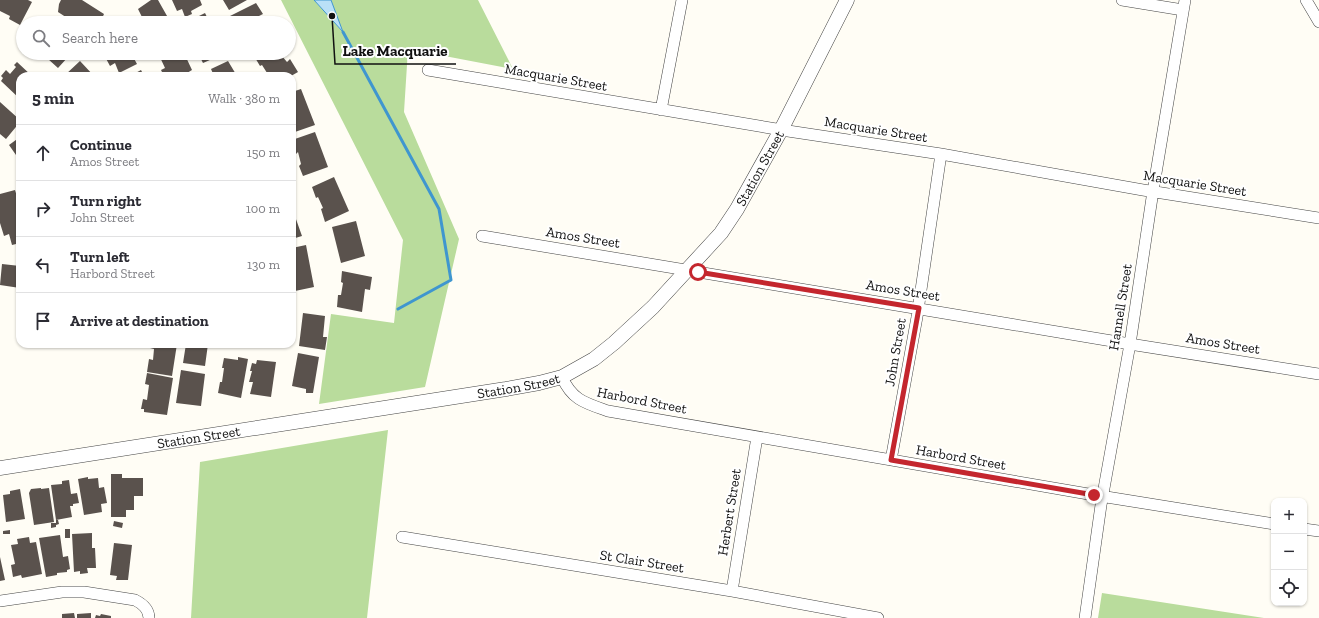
<!DOCTYPE html>
<meta charset="utf-8">
<style>
:root{--surface:#fff;--page:#f2f2f3;--text:#2b2b33;--muted:#7c7c81;--line:#e1e1e2}
body{margin:0;font-family:"Zilla Slab",serif;background:var(--page);color:var(--text)}
.controls{position:absolute;right:12px;bottom:12px;display:grid;overflow:hidden;border-radius:8px;box-shadow:0 1px 3px #0004}
.controls button{width:36px;height:36px;display:grid;place-items:center;padding:0;border:0;border-bottom:1px solid var(--line);background:var(--surface);color:var(--text);font:20px sans-serif}
.stop{position:absolute;width:12px;height:12px;margin:-9px;border:3px solid #c4262e;border-radius:50%;background:#fff}
.stop.end{background:#c4262e;border-color:#fff;box-shadow:0 1px 4px #0008}
.list{margin:0;padding:0;list-style:none}
h2{display:flex;justify-content:space-between;align-items:center;height:52px;margin:0;padding:0 16px;font-size:17px}
h2 small{font-size:13px;font-weight:400;color:var(--muted)}
.list li{display:grid;grid-template-columns:26px 1fr auto;gap:12px;align-items:center;box-sizing:border-box;height:56px;padding:0 16px;border-top:1px solid var(--line)}
.list b{display:block;font-size:15px;white-space:nowrap}
.list p{margin:0;font-size:13px;white-space:nowrap;color:var(--muted)}
.list em{font-size:13px;font-style:normal;color:var(--muted)}
.icon{flex:none;width:22px;height:22px;fill:none;stroke:currentColor;stroke-width:2;stroke-linecap:round;stroke-linejoin:round}
.map{position:relative;flex:none;width:1319px;height:618px;overflow:hidden}
.search{position:absolute;background:var(--surface);box-shadow:0 1px 3px #0004;left:16px;top:16px;width:280px;height:44px;display:flex;align-items:center;gap:10px;box-sizing:border-box;padding:0 14px;border-radius:22px;color:var(--muted);font-size:15px}
.panel{position:absolute;background:var(--surface);box-shadow:0 1px 3px #0004;left:16px;top:72px;width:280px;height:276px;border-radius:12px}
.map>svg:first-child{display:block}
</style>
<div class="map">
<svg width="1319" height="618" viewBox="0 0 1319 618">
<rect width="100%" height="100%" fill="#fffdf5"/>
<path fill="#b9dc9c" d="M281,0h33l28,31 -11,-31h147l35,69 -105,-20 -4,63 55,127 -34,148 -106,17 12,-90 63,9 9,-83z
M388,430l-21,188h-176l9,-156z
M1102,593l162,25h-166z"/>
<path fill="#b9e0f7" stroke="#3f96cf" d="M314,0h17l12,32z"/>
<g fill="none" stroke-linecap="round" stroke-linejoin="round">
<path stroke="#3f96cf" stroke-width="3" d="M343,32l96,177 12,71 -53,29"/>
</g>
<path fill="#5a524d" d="M0,0h28l4,2 -12,23 -11,-6 1,-3 -10,-5z
M61,0h21l22,14 -4,9h-25l-17,-11 1,-8z
M151,0h7l13,23h-26l-7,-14z
M172,0h28l2,5 -11,6 1,3 -7,3 -3,-8 -5,2z
M223,0h24l-18,10z
M256,3l7,11 -4,2 4,7h-29l-4,-7z
M205,13l5,10h-20l-1,-2z
M45,53h26l-3,4 -10,11 -10,-9 2,-1z
M103,53h28l6,11 -18,9 -4,-10 -5,3z
M158,53h26l8,17 -10,6h-18l-3,-6 4,-2z
M198,53h28l-23,10z
M259,53h25l-3,2 6,7 3,-3 8,13 -7,4h-22l-7,-11 -2,1 -6,-10z
M80,61l14,15h-28l-1,-1z
M228,61l9,15h-23l-3,-7z
M17,62l15,14h-12v23l-19,-18 2,-3 -2,-2 5,-6 4,4 6,-7 -2,-2z
M141,70l3,6h-14z
M301,89l14,36 -23,8v-41z
M0,102l20,18v2l-14,17 -6,-5z
M315,132l13,35 -25,9 -4,-10 2,-2 -3,-12 -2,2 -4,-14z
M20,137v18l-1,-2 -3,2 -7,-10z
M334,177l15,34 -24,11 -4,-13 2,-1 -5,-11 -2,1 -4,-11z
M15,190l5,16v37l-8,2 -3,-11 -5,2 -4,-13v-29z
M292,208l10,28 -10,3z
M356,221l9,35 -24,7 -9,-36z
M306,245l8,42 -19,4 -2,-11h-1v-32z
M2,264l18,2v22l-20,-3z
M342,271l30,6 -2,13 -5,-1 -3,23 -25,-5 1,-12h3l2,-12 -2,-1z
M303,313l22,3 -2,21h4l-2,13 -26,-4z
M151,344h26l-5,32 -25,-4 2,-13 4,1 1,-11 -4,-1z
M186,344h22l-3,22 -22,-3z
M298,353l21,4 -6,36h-7v-4l-14,-3z
M238,357l10,2 -7,39 -23,-5 2,-11h2l2,-14h-2l2,-10 14,2z
M257,360l19,2 -5,35 -21,-3 3,-12h-4l3,-11h-2l2,-8 4,1z
M181,370l24,4 -4,32 -25,-3z
M147,373l26,5 -6,37 -23,-3v-3h-3l2,-10 4,1 2,-15 -4,-1z
M111,474h11v4h21v18h-9v14h-8v7h-15z
M88,477v2l10,-1 1,10 5,-1 3,16 -6,1 1,8 -18,3 -6,-36z
M69,480l2,14 6,-1 2,10 -6,1v2h-3l2,11 -16,3 -5,-35 11,-1v-3z
M41,488v1l8,-1 5,34 -20,3 -5,-32 2,-4z
M20,489l5,30 -19,3 -3,-27 7,-1v-3z
M56,520h2l1,4 -3,1v2l-5,1v-5h5z
M114,521l9,2 -1,5 -9,-2z
M65,529h5v9h-5z
M10,530v4h-7v-3z
M92,533v15h3l1,20h-9l1,5 -8,1v-3l-6,1 -2,-38z
M60,535l3,22 5,-1 2,13 -3,1v2l-10,1v2l-11,2 -7,-39z
M29,537l1,6 6,-1 6,32 -20,4 -1,-3 -8,2 -2,-12 4,-1 -4,-19 7,-1 -1,-5z
M114,543l18,2 -4,35h-12l1,-4 -7,-1z
M0,557l5,23 -5,1z
M74,613l1,5h-13v-4z
M91,613v5h-14v-4z
M101,614l10,2v2h-16l1,-3 4,1z"/>
<g fill="none" stroke-linecap="round" stroke-linejoin="round">
<defs>
<path id="minor" d="M1122,0l61,10
M1306,0l13,22
M428,70l360,61 153,23 202,36 176,28
M661,110l21,-110
M482,236l654,109 183,29
M562,377c10,23 23,26 46,34l486,84 180,29
M891,460l26,-143 24,-163
M1304,529l15,2
M402,537l330,54 146,27
M732,591l25,-154
M0,601l62,-9h22l51,8c8,4 14,9 14,18
M1085,618l16,-113 29,-161 23,-153 32,-191"/>
<g id="tertiary">
<path id="s1" d="M0,468l506,-79 33,-6 23,-6 32,-18 20,-16 39,-36 68,-74 16,-24 44,-79 66,-130"/>
</g>
</defs>
<use href="#minor" stroke="#444" stroke-width="12"/>
<use href="#tertiary" stroke="#444" stroke-width="15"/>
<use href="#minor" stroke="#fff" stroke-width="11"/>
<use href="#tertiary" stroke="#fff" stroke-width="14"/>
</g>
<g fill="none" stroke-linecap="round" stroke-linejoin="round">
<path stroke="#c4262e" stroke-width="5" d="M698,272l221,36 -28,152 203,35"/>
</g>
<g text-anchor="middle" stroke-width="4" stroke-linejoin="round" paint-order="stroke">
<g font-size="14" fill="#111" stroke="#fff">
<text transform="translate(556 77) rotate(10)" y="5">Macquarie Street</text>
<text transform="translate(876 129) rotate(9)" y="5">Macquarie Street</text>
<text dy="5" stroke="none"><textPath href="#s1" startOffset="861">Station Street</textPath></text>
<text transform="translate(1195 183) rotate(9)" y="5">Macquarie Street</text>
<text transform="translate(583 237) rotate(9)" y="5">Amos Street</text>
<text transform="translate(903 290) rotate(9)" y="5">Amos Street</text>
<text transform="translate(1120 307) rotate(-81)" y="5">Hannell Street</text>
<text transform="translate(1223 343) rotate(9)" y="5">Amos Street</text>
<text transform="translate(895 352) rotate(-80)" y="5">John Street</text>
<text dy="5" stroke="none"><textPath href="#s1" startOffset="525">Station Street</textPath></text>
<text transform="translate(642 400) rotate(11)" y="5">Harbord Street</text>
<text dy="5" stroke="none"><textPath href="#s1" startOffset="201">Station Street</textPath></text>
<text transform="translate(961 457) rotate(10)" y="5">Harbord Street</text>
<text transform="translate(729 512) rotate(-81)" y="5">Herbert Street</text>
<text transform="translate(642 561) rotate(9)" y="5">St Clair Street</text>
</g>
</g>
<path fill="none" stroke="#111" stroke-width="1.5" d="M332 16L335 64H456"/>
<circle fill="#111" stroke="#fff" stroke-width="1.5" cx="332" cy="16" r="4"/>
<g font-size="15" text-anchor="middle" font-weight="bold" fill="#111" stroke="#fff" stroke-width="4" stroke-linejoin="round" paint-order="stroke">
<text x="395" y="56">Lake Macquarie</text>
</g>
</svg>
<div class="controls">
<button>+</button>
<button>−</button>
<button><svg class="icon" aria-label="locate" viewBox="0 0 24 24"><circle cx="12" cy="12" r="6"/><path d="M12 2v4M12 18v4M2 12h4M18 12h4"/></svg></button>
</div>
<div class="stop" style="left:698px;top:272px"></div>
<div class="stop end" style="left:1094px;top:495px"></div>
<div class="search"><svg class="icon" aria-label="search" viewBox="0 0 24 24"><circle cx="10" cy="10" r="6"/><path d="M15 15l6 6"/></svg>Search here</div>
<section class="panel">
<h2>5 min<small>Walk · 380 m</small></h2>
<ul class="list">
<li><svg class="icon" aria-label="ahead" viewBox="0 0 24 24"><path d="M12 20V5M6 11l6-6 6 6"/></svg><div><b>Continue</b><p>Amos Street</p></div><em>150 m</em></li>
<li><svg class="icon" aria-label="right" viewBox="0 0 24 24"><path d="M7 20v-9h11M14 6l5 5-5 5"/></svg><div><b>Turn right</b><p>John Street</p></div><em>100 m</em></li>
<li><svg class="icon" aria-label="left" viewBox="0 0 24 24"><path d="M17 20v-9H6M10 6l-5 5 5 5"/></svg><div><b>Turn left</b><p>Harbord Street</p></div><em>130 m</em></li>
<li><svg class="icon" aria-label="arrive" viewBox="0 0 24 24"><path d="M6 21V4h12l-3 4 3 4H6"/></svg><div><b>Arrive at destination</b></div></li>
</ul>
</section>
</div>
